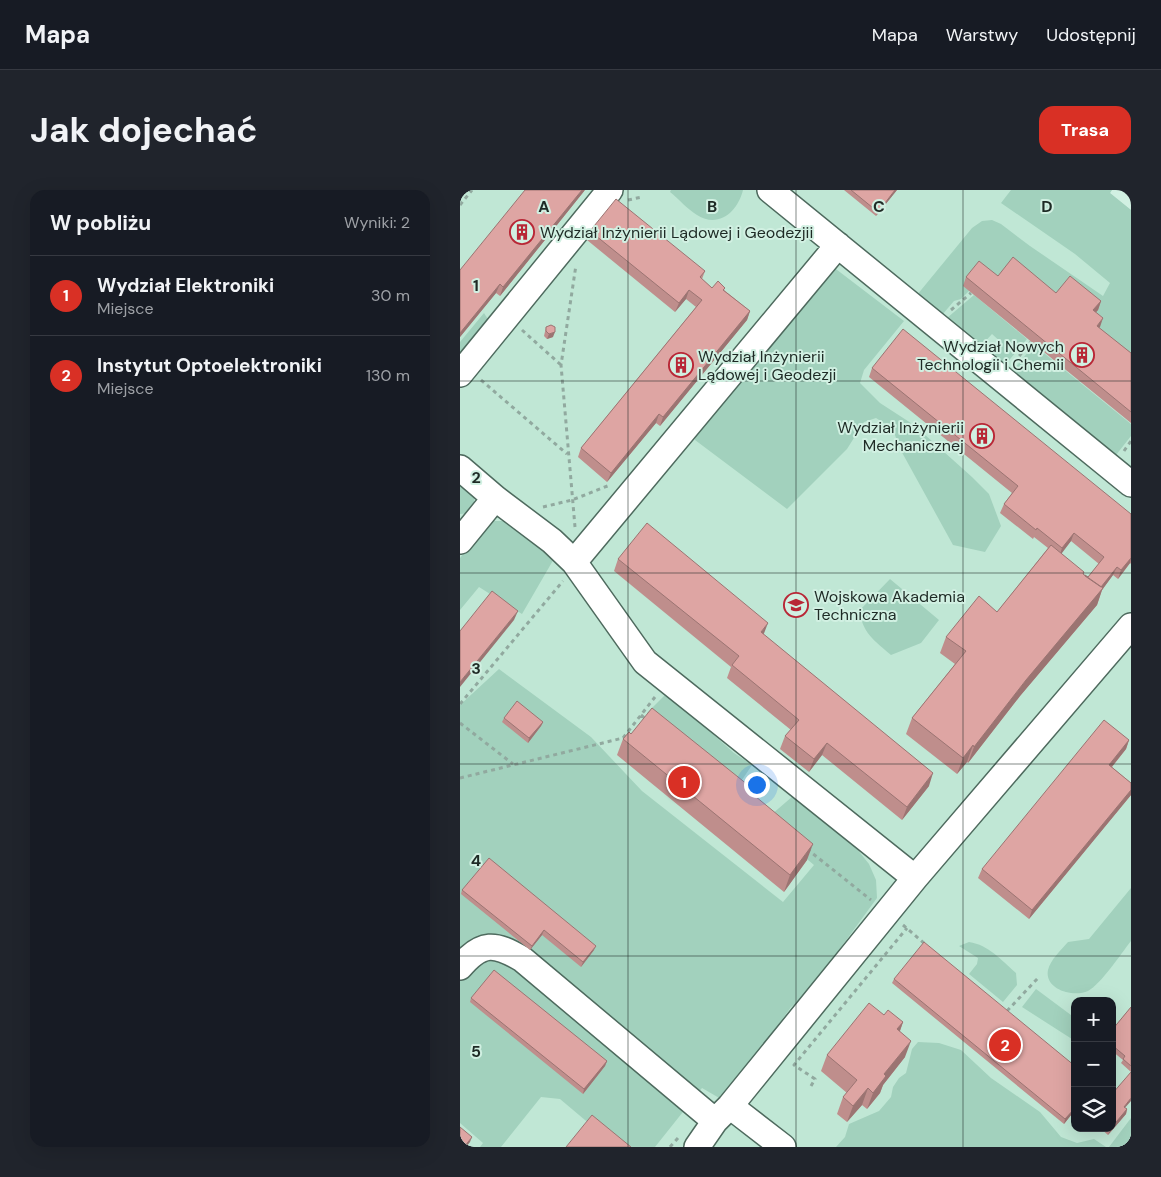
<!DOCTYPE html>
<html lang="pl">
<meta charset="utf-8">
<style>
:root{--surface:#171b24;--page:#20242c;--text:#f1f3f6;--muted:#9ea1a6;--line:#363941;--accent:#d93025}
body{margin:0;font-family:"DM Sans",sans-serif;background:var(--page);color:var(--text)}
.controls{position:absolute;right:15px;bottom:15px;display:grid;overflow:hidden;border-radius:10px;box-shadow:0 5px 20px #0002}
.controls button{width:45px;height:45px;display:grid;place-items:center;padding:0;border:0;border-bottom:1px solid var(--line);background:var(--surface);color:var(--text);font:25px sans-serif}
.you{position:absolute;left:296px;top:594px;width:18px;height:18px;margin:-12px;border:4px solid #fff;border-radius:50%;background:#1a73e8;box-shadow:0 0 0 8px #1a73e833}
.badge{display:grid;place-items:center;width:32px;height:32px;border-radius:50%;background:var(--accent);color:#fff;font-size:16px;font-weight:700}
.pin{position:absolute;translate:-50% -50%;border:2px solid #fff;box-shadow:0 1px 5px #0006}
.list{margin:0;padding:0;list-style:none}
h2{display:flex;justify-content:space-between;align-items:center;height:65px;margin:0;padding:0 20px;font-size:21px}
h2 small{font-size:16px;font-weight:400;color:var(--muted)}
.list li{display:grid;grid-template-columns:32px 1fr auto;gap:15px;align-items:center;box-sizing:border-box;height:80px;padding:0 20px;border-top:1px solid var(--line)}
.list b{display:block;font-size:19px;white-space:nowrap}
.list p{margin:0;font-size:16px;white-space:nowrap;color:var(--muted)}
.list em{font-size:16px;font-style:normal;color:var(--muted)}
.icon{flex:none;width:28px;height:28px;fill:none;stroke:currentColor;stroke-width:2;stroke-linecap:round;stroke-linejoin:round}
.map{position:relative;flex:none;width:671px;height:957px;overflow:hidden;border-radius:15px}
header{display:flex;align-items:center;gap:30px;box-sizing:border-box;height:70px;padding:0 25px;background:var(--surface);border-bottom:1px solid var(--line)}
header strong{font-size:24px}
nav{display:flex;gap:28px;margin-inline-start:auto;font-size:18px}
.intro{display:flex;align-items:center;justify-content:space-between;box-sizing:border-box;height:120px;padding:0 30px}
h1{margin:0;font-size:35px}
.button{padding:12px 22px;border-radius:15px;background:var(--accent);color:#fff;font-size:18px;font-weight:700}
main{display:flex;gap:30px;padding:0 30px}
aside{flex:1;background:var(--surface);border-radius:15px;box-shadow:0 5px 20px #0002}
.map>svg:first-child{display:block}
</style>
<header>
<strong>Mapa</strong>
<nav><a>Mapa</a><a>Warstwy</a><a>Udostępnij</a></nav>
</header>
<div class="intro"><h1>Jak dojechać</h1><a class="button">Trasa</a></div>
<main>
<aside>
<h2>W pobliżu<small>Wyniki: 2</small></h2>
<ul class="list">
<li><span class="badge">1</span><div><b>Wydział Elektroniki</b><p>Miejsce</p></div><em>30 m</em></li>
<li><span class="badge">2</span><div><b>Instytut Optoelektroniki</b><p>Miejsce</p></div><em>130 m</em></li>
</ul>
</aside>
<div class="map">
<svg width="671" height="957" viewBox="0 0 671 957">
<rect width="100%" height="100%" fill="#d1f0e2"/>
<path fill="#c0e7d5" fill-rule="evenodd" d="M0,0h652l-2,3 21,17v937h-671zM615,811h37v127h-37z"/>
<path fill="#a2d1bd" d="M211,0h72c-5,21 -24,39 -46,25 -10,-6 -18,-16 -27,-23z
M551,0h101l-2,3 21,17v155l-78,-64 -59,-16 -25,6 -8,8 -7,2 -12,14 -25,-20 55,-67 10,-7 10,-1 9,4 29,22 73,50 7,-13 -35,-29 -74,-51z
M368,73l76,58 -40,49 -4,13 20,20 34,22 58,52 17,17 12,32 -16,26 -32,-7 -54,-98 -6,-18 -17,-11 -12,4 -17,27 -60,60 -92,-69 1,-13z
M514,105l53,44 -22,26 -11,-9 9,-12 -11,-10 -11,12 -34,-28z
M24,123l5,8 -29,35v-14z
M574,155l97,79v12l-15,19 -103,-85z
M0,286c14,15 18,16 11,37l-11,1z
M33,331h20l42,36 -33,57 -43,-27 -19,23v-52l24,-31z
M430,389l49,41 -18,23 -30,12c-16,-14 -30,-23 -31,-45z
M39,479l92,68 51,54 141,111 31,-37 -56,-47 13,-3 22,-19 17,11 43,37 16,20 7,16 1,18 -41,56 -21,35 -24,18 -49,69 -21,23 -19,-11 -47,59h-38l-57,-48 -19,-2 -40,50h-21l3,-4 -23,-20v-418z
M207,503l67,60 18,12 -14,21 -44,-40 -47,-33z
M671,698v53c-11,14 -29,42 -43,50 -15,7 -44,-2 -40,-21 2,-10 14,-21 20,-28l21,-3z
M509,752c20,3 32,18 47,31l1,12 -14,17 -34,-28 8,-10 1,-6 -19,-12z
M576,799l39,29v23l-53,-34z
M458,852l21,1 22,7 30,28 49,34 21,25 16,6 17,-4 12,8h-270l9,-10 4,-13 30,-13 12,-14 2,-10 6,-9 7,-5 6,-24z
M671,928v29h-22z"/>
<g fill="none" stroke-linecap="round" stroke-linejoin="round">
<defs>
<path id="minor" d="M310,0l361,294
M0,184l150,-184
M0,278l35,30
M0,351l35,-43 57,43 22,21 71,100 270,216
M114,372l264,-317
M0,777c22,-26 35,-24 62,-8l193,162
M270,916l53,41
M237,957l18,-26 15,-15 185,-228 216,-252"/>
</defs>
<use href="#minor" stroke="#4e6a5e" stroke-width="28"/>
<path stroke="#91a99f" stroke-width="3" stroke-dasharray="4 4" stroke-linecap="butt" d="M168,10l14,-3
M0,15l12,-15
M491,120l20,-17
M62,140l39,35
M554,172l17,-20
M21,190l86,74
M664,261l7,-10
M83,317l29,-7 38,-15
M115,337l-14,-162 15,-100
M0,514l103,-123
M181,525l6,5
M0,533l53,41
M0,588l163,-40 32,-41
M347,659l64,51
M443,735l22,19
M547,821l31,-33
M351,896l4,-7 -21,-14 113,-137
M210,957l8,-9"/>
<use href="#minor" stroke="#fff" stroke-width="25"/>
</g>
<path fill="#bf8e8c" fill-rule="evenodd" d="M125,0l-85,106 -4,-3 -36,44v-67z
M384,0h53l-21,26z
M130,41l115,40 -3,8 10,9h13l-1,2 26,21 -3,9 -87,106 -4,-3 -49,59 -29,-25 3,-9 115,-141 -10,-8 -11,13 -88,-72z
M506,87l135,24 -3,9 -2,2 3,16 32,25v70l-168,-137z
M86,137l7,10 -6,2 -3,-3z
M412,178l259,146v50l-1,-1 -12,16 -5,-4 -11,15 -5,15 -77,91 -52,67 -1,-1 -10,12 -51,-40 6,-16 43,-54 -15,-11 6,-16 51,-25 51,-64 -14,-11 -1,2 -33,-26 4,-9 8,-11 -143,-116zM611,351l28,23 -11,13 -4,-2 -23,-22z
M158,369l146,76 165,151 -27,34 -80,-65 -13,17 -29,-23 5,-13 6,-6 -64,-52 4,-11 -117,-96z
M44,528l39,4 -2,4 -13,17 -26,-21z
M171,544l125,63 51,63 -23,32 -167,-137 6,-16z
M669,550l-3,9 -14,18 19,16v12l-102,124 -51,-41 4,-9z
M2,700l132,60 -13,17 -39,-32 -12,15 -69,-56z
M434,789l181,87v44l-11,14 -172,-141z
M11,808l136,63 -2,5 -22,28 -113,-92z
M671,817v65l-10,-9 2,-3 -11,-9v-21z
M424,825l19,7 -3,9 5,26 -22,28 -3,8 -13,16 -5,-4 -15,17 -10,-8 6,-17 4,-4 -26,-22 6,-16z
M665,918l2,1 -1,5 -18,21 -8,-7h12z"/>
<path fill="#9b7472" d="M122,0h3l-85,106 3,-9z
M435,0h2l-21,26 2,-4z
M40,94l-4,9 -36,44v-4z
M229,100l-3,9 -11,13 4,-9z
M641,111l-3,9 -8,9 3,-9z
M290,121l-3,9 -87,106 3,-9z
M643,128l-3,9 -6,7 3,-8z
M95,142l-2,5 -6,2 2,-5z
M199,224l-3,9 -49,59 4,-9z
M614,343l-3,8 -12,16 3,-9z
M671,368l-1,5 -12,16 3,-9z
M657,377l-4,8 -11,15 -5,15 -77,91 -52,67 6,-16 52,-67z
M58,421l-4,9 -54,67v-5z
M308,433l-5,13 -2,-4z
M83,532l-2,4 -13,17 1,-5z
M669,550l-3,9 -20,25 3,-9z
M367,553l-5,12 -13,17 5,-13z
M513,555l-6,17 -10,12 6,-16z
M473,583l-4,13 -27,34 5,-13z
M671,600v5l-102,124 3,-9z
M353,654l-6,16 -23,32 6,-17z
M84,740l-2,5 -12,15 2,-4z
M136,756l-2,4 -13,17 2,-5z
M443,832l-6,17v-10z
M451,851l-6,16 -22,28 -3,8 -13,16 6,-16 11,-19z
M147,871l-2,5 -22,28 1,-5z
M408,898l-6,17 -15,17 6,-16z
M671,908v3l-9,10 2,-4z
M615,918v2l-11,14 1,-5z
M667,919l-1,5 -18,21 2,-5z
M12,947l-2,5 -4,5h-2z"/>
<path fill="#dea5a3" stroke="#9b7472" d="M65,0h57l-79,97 -3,-3 -40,49v-63z
M391,0h44l-17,22z
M156,9l89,72 -5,6 12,11 6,-7 7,7 -2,2 27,21 -87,106 -4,-3 -48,59 -30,-25 121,-148 -13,-10 -10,13 -89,-72z
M553,67l43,36 14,-17 31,25 -8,9 10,8 -6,8 34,27v59l-165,-135 13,-16 19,15z
M91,135l4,2v5l-6,2 -3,-3v-4z
M443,139l228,185v44l-10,12 -4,-3 -16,20 -16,-11v-1l3,2 16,-20 -30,-24 -12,15 -25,-20 -1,2 -32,-26 14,-18 -146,-118z
M187,333l121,100 -7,9 172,141 -26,34 -80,-64 -13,16 -29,-23 14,-16 -67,-55 7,-9 -121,-97z
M591,355l33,27 -1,2 20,14 -77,92 -52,67 -1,-2 -10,13 -51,-40 54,-67 -20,-14 33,-41 18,16z
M32,401l26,20 -58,71v-51z
M57,511l26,21 -14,16 -25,-20z
M192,518l106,85 -3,3 58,48 -23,31 -167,-136 6,-7 2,2z
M644,530l25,20 -20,25 22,18v7l-99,120 -50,-41z
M29,668l107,88 -13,16 -39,-32 -12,16 -70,-56z
M464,752l151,124v42l-10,11 -171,-140z
M34,780l113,91 -23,28 -113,-91z
M409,813l15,12 4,-5 15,12 -6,7 14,12 -27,33 2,2 -13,17 -5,-5 -15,18 -10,-9 14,-17 -30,-25z
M671,817v59l-8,-7 2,-3 -13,-11v-15z
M671,882v26l-7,9 3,2 -15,18v-33z
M132,925l39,32h-65z
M0,937l12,10 -8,10h-4z"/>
<path fill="none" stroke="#1e2a25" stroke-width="1" stroke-opacity="0.55" d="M168,0v957M336,0v957M503,0v957M0,191h671M0,383h671M0,574h671M0,766h671"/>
<defs>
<symbol id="building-ring" viewBox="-11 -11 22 22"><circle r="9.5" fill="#d1f0e2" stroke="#b82736" stroke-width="1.5"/><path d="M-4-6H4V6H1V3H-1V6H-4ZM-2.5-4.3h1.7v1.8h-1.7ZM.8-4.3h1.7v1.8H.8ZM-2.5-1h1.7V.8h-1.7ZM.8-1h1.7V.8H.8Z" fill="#b82736"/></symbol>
<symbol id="university-ring" viewBox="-11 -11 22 22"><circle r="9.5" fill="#d1f0e2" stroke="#b82736" stroke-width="1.5"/><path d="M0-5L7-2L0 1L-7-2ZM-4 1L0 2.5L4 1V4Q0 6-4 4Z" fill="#b82736"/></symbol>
</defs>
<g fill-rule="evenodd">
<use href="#building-ring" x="48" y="28" width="28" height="28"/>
<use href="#building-ring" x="608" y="151" width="28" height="28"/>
<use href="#building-ring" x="207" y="161" width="28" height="28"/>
<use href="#building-ring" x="508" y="232" width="28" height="28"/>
<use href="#university-ring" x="322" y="401" width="28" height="28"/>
</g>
<g text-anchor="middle" stroke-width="4" stroke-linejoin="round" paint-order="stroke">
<g font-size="16" fill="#1e2a25" stroke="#d1f0e2" text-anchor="start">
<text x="80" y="48">Wydział Inżynierii Lądowej i Geodezjii</text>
<text x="604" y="162" text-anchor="end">Wydział Nowych<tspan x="604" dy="18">Technologii i Chemii</tspan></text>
<text x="238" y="172">Wydział Inżynierii<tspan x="238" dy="18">Lądowej i Geodezji</tspan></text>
<text x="504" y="243" text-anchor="end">Wydział Inżynierii<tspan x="504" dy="18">Mechanicznej</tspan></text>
<text x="354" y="412">Wojskowa Akademia<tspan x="354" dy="18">Techniczna</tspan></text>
</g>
</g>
<g font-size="16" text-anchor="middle" font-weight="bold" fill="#1e2a25" stroke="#d1f0e2" stroke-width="4" stroke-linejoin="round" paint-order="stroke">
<text x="84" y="22">A</text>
<text x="252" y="22">B</text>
<text x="419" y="22">C</text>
<text x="587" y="22">D</text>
<text x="16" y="101">1</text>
<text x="16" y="293">2</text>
<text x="16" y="484">3</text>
<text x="16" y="676">4</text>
<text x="16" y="867">5</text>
</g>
</svg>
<div class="controls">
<button>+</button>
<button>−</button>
<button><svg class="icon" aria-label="layers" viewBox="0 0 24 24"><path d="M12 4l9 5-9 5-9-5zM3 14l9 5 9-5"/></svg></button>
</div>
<div class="you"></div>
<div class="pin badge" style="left:224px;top:592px">1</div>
<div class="pin badge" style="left:545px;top:855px">2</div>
</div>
</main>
